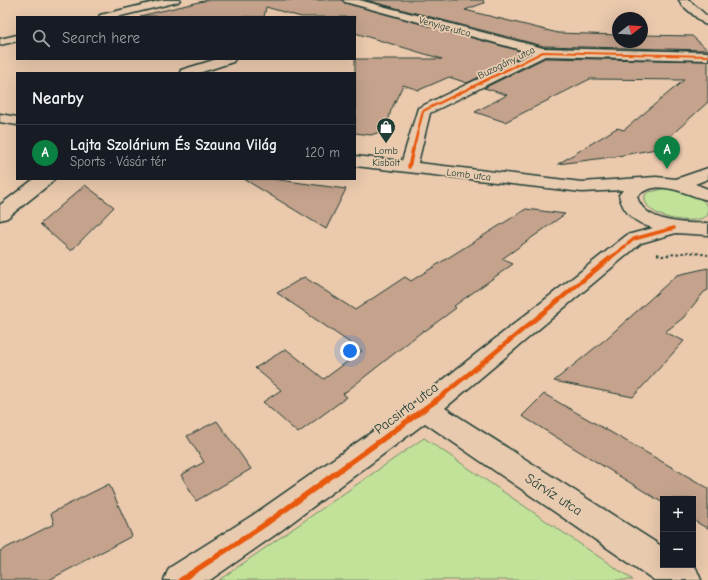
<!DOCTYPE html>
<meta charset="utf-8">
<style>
:root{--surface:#171b24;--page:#242831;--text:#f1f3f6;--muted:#9ea1a6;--line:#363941;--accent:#0b8043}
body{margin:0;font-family:"Comic Neue",sans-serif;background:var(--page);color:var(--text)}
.controls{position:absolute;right:12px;bottom:12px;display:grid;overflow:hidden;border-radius:0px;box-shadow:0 4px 16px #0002}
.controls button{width:36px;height:36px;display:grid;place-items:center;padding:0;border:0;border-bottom:1px solid var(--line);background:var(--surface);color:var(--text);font:20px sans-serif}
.compass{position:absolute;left:612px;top:12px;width:36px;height:36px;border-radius:50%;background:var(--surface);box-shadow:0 4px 16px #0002;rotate:73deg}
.you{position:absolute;left:350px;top:351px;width:14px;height:14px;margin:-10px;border:3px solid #fff;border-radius:50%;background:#1a73e8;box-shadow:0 0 0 6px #1a73e833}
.badge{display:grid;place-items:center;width:26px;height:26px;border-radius:50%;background:var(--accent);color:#fff;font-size:13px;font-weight:700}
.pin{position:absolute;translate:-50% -33px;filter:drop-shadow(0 1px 2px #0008)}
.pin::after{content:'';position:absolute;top:21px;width:14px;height:12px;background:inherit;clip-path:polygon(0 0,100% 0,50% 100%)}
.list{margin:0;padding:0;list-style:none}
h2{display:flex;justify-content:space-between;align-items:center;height:52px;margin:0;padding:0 16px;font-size:17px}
h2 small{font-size:13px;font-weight:400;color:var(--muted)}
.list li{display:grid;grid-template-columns:26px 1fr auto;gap:12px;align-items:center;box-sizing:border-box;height:56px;padding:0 16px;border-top:1px solid var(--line)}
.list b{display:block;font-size:15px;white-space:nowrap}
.list p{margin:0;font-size:13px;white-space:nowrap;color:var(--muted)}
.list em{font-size:13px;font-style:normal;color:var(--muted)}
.icon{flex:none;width:22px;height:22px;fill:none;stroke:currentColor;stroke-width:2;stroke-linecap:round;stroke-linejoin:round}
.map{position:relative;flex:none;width:708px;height:580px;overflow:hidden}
.search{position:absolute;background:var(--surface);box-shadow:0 4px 16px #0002;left:16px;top:16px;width:340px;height:44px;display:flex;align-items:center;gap:10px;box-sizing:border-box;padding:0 14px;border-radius:0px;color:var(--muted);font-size:15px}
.panel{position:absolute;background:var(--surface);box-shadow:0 4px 16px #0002;left:16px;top:72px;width:340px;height:108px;border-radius:0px}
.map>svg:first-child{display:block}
</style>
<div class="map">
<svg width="708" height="580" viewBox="0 0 708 580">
<rect width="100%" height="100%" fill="#eac9ad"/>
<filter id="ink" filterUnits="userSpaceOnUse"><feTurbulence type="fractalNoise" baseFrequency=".025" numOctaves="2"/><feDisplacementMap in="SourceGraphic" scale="8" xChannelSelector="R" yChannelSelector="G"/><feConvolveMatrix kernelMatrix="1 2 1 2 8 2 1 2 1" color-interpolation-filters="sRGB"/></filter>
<g filter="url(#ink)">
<path fill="#c2e29a" stroke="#709067" d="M664,189c15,1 36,4 44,18v8c-14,12 -67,3 -63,-20l4,-3z
M424,438l209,142h-414z"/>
<path fill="#c4a28c" stroke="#1f3d34" d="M208,0h134l3,3 183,50 -61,30 -18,-6 -30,13 -16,-5 -12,25 -5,20 -15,5 -16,-2v-74h87l-87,-26v-16h-54l-35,-10 -2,10 -124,-1z
M365,0h118l1,3 -19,7 93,23 60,2v7h24v-7l50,1 16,14 -165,-4z
M545,58l163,3v41l-52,47 -44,8 -54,7 59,-36 7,2 60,-50 -94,-1 -85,43 -30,-10 32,-17 -23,-7z
M244,179h28l74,10 -20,40z
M85,185l29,22 -43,44 -31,-27z
M526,209l39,5 -63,45 11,5 -59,42 2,2 -31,23 -1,-1 -81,64 4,3 -49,36 -35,-31 18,-12 -26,-22 31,-19 38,30 38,-28 -85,-58 27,-16 51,33 50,-33 6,4z
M708,268v22l-4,2 -21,26 -18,14 19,9 -51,56 -79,-16 53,-43 70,-63z
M544,394l164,94v41l-15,-9v-21h-30v4l-141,-87z
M217,421l34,48 -55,32 -15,-26 23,-13 -17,-26z
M109,484l23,52 -83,44h-49v-29l54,-27 -3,-11z"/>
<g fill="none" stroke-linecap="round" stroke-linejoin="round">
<defs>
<path id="minor" d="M163,0h17l-2,2 -61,15h-18l1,-2z
M343,0h16l184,48 165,4v8l-163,-4 -115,57 -12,50 164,19 74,-5 20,2 32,-11v11l-13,5 13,5v11c-23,-5 -49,-23 -71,-4 6,27 49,28 71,27v12l-32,-2 -35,10 -196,165 218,139v18h28l5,3 5,12h-47l-229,-157 -150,112 -65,45h-46l5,-12 84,-53 162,-113 212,-167 26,-7c-18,-5 -30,-15 -34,-33l4,-5 -41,2 -227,-26v-10l47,5 16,-53 114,-55 -187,-51z
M679,0h10l19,17v8l-4,-1 -22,-19z
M17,35v6l-17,4v-6z
M217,59h18l-2,3 -34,11h-19l1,-3z
M0,114l17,3v8l-17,-3z
M34,179h20l-3,4 -44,35 -7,2v-15z"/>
</defs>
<use href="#minor" stroke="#1f3d34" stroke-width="3"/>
<path stroke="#1f3d34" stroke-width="2" stroke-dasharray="2.5 2.5" stroke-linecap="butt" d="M657,254l5,2 27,-4 19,3"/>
<use href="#minor" fill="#e8cbaf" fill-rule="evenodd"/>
<defs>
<path id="cycleway-far4" d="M515,66l28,-14 165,4"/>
<path id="cycleway-far3" d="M413,150l10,-39 94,-46"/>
<path id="cycleway-far2" d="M409,167l4,-18
M609,259l25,-20 40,-11"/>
<path id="cycleway-far1" d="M437,400l173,-142"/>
<path id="cycleway" d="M181,580l83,-55 174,-126"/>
</defs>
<use href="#cycleway-far4" stroke="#e8cbaf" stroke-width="3"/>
<use href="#cycleway-far3" stroke="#e8cbaf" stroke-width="4"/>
<use href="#cycleway-far2" stroke="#e8cbaf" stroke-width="5.5"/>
<use href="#cycleway-far1" stroke="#e8cbaf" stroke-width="7"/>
<use href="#cycleway" stroke="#e8cbaf" stroke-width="8"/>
<use href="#cycleway-far4" stroke="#e8590c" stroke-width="2"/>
<use href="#cycleway-far3" stroke="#e8590c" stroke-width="2.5"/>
<use href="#cycleway-far2" stroke="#e8590c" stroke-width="3.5"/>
<use href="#cycleway-far1" stroke="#e8590c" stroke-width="4.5"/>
<use href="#cycleway" stroke="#e8590c" stroke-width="5.5"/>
</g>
</g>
<defs>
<symbol id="shop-pin" viewBox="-11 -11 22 30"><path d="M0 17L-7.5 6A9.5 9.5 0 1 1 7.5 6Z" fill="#1f3d34" stroke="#e8cbaf"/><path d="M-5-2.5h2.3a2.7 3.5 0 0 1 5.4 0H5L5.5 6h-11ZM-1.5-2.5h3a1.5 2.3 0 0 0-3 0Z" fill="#fff"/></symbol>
</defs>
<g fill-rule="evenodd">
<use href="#shop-pin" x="375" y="116" width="22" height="30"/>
</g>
<g text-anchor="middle" stroke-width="3.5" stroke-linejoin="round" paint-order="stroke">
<g font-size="10" fill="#1f3d34" stroke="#e8cbaf">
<text transform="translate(445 26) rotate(15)" y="4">Venyige utca</text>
<text transform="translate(506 62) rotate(-26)" y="4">Buzogány utca</text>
<text transform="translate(469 174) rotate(7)" y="4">Lomb utca</text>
</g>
<g font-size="10" fill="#1f3d34" stroke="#e8cbaf">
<text x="386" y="154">Lomb<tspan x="386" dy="12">Kisbolt</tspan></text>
</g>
<g font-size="14" fill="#1f3d34" stroke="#e8cbaf">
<text transform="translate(406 408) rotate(-37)" y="5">Pacsirta utca</text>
<text transform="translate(554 494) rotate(33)" y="5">Sárvíz utca</text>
</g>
</g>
</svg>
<div class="controls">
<button>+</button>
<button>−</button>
</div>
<svg class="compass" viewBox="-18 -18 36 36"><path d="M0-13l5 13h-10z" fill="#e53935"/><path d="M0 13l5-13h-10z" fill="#9ea1a6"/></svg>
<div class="you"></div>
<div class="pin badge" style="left:667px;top:169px">A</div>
<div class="search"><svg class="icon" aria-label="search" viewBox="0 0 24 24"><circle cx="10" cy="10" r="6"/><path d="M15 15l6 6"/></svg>Search here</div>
<section class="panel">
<h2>Nearby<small></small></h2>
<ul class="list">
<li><span class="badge">A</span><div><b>Lajta Szolárium És Szauna Világ</b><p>Sports · Vásár tér</p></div><em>120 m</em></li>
</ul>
</section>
</div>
